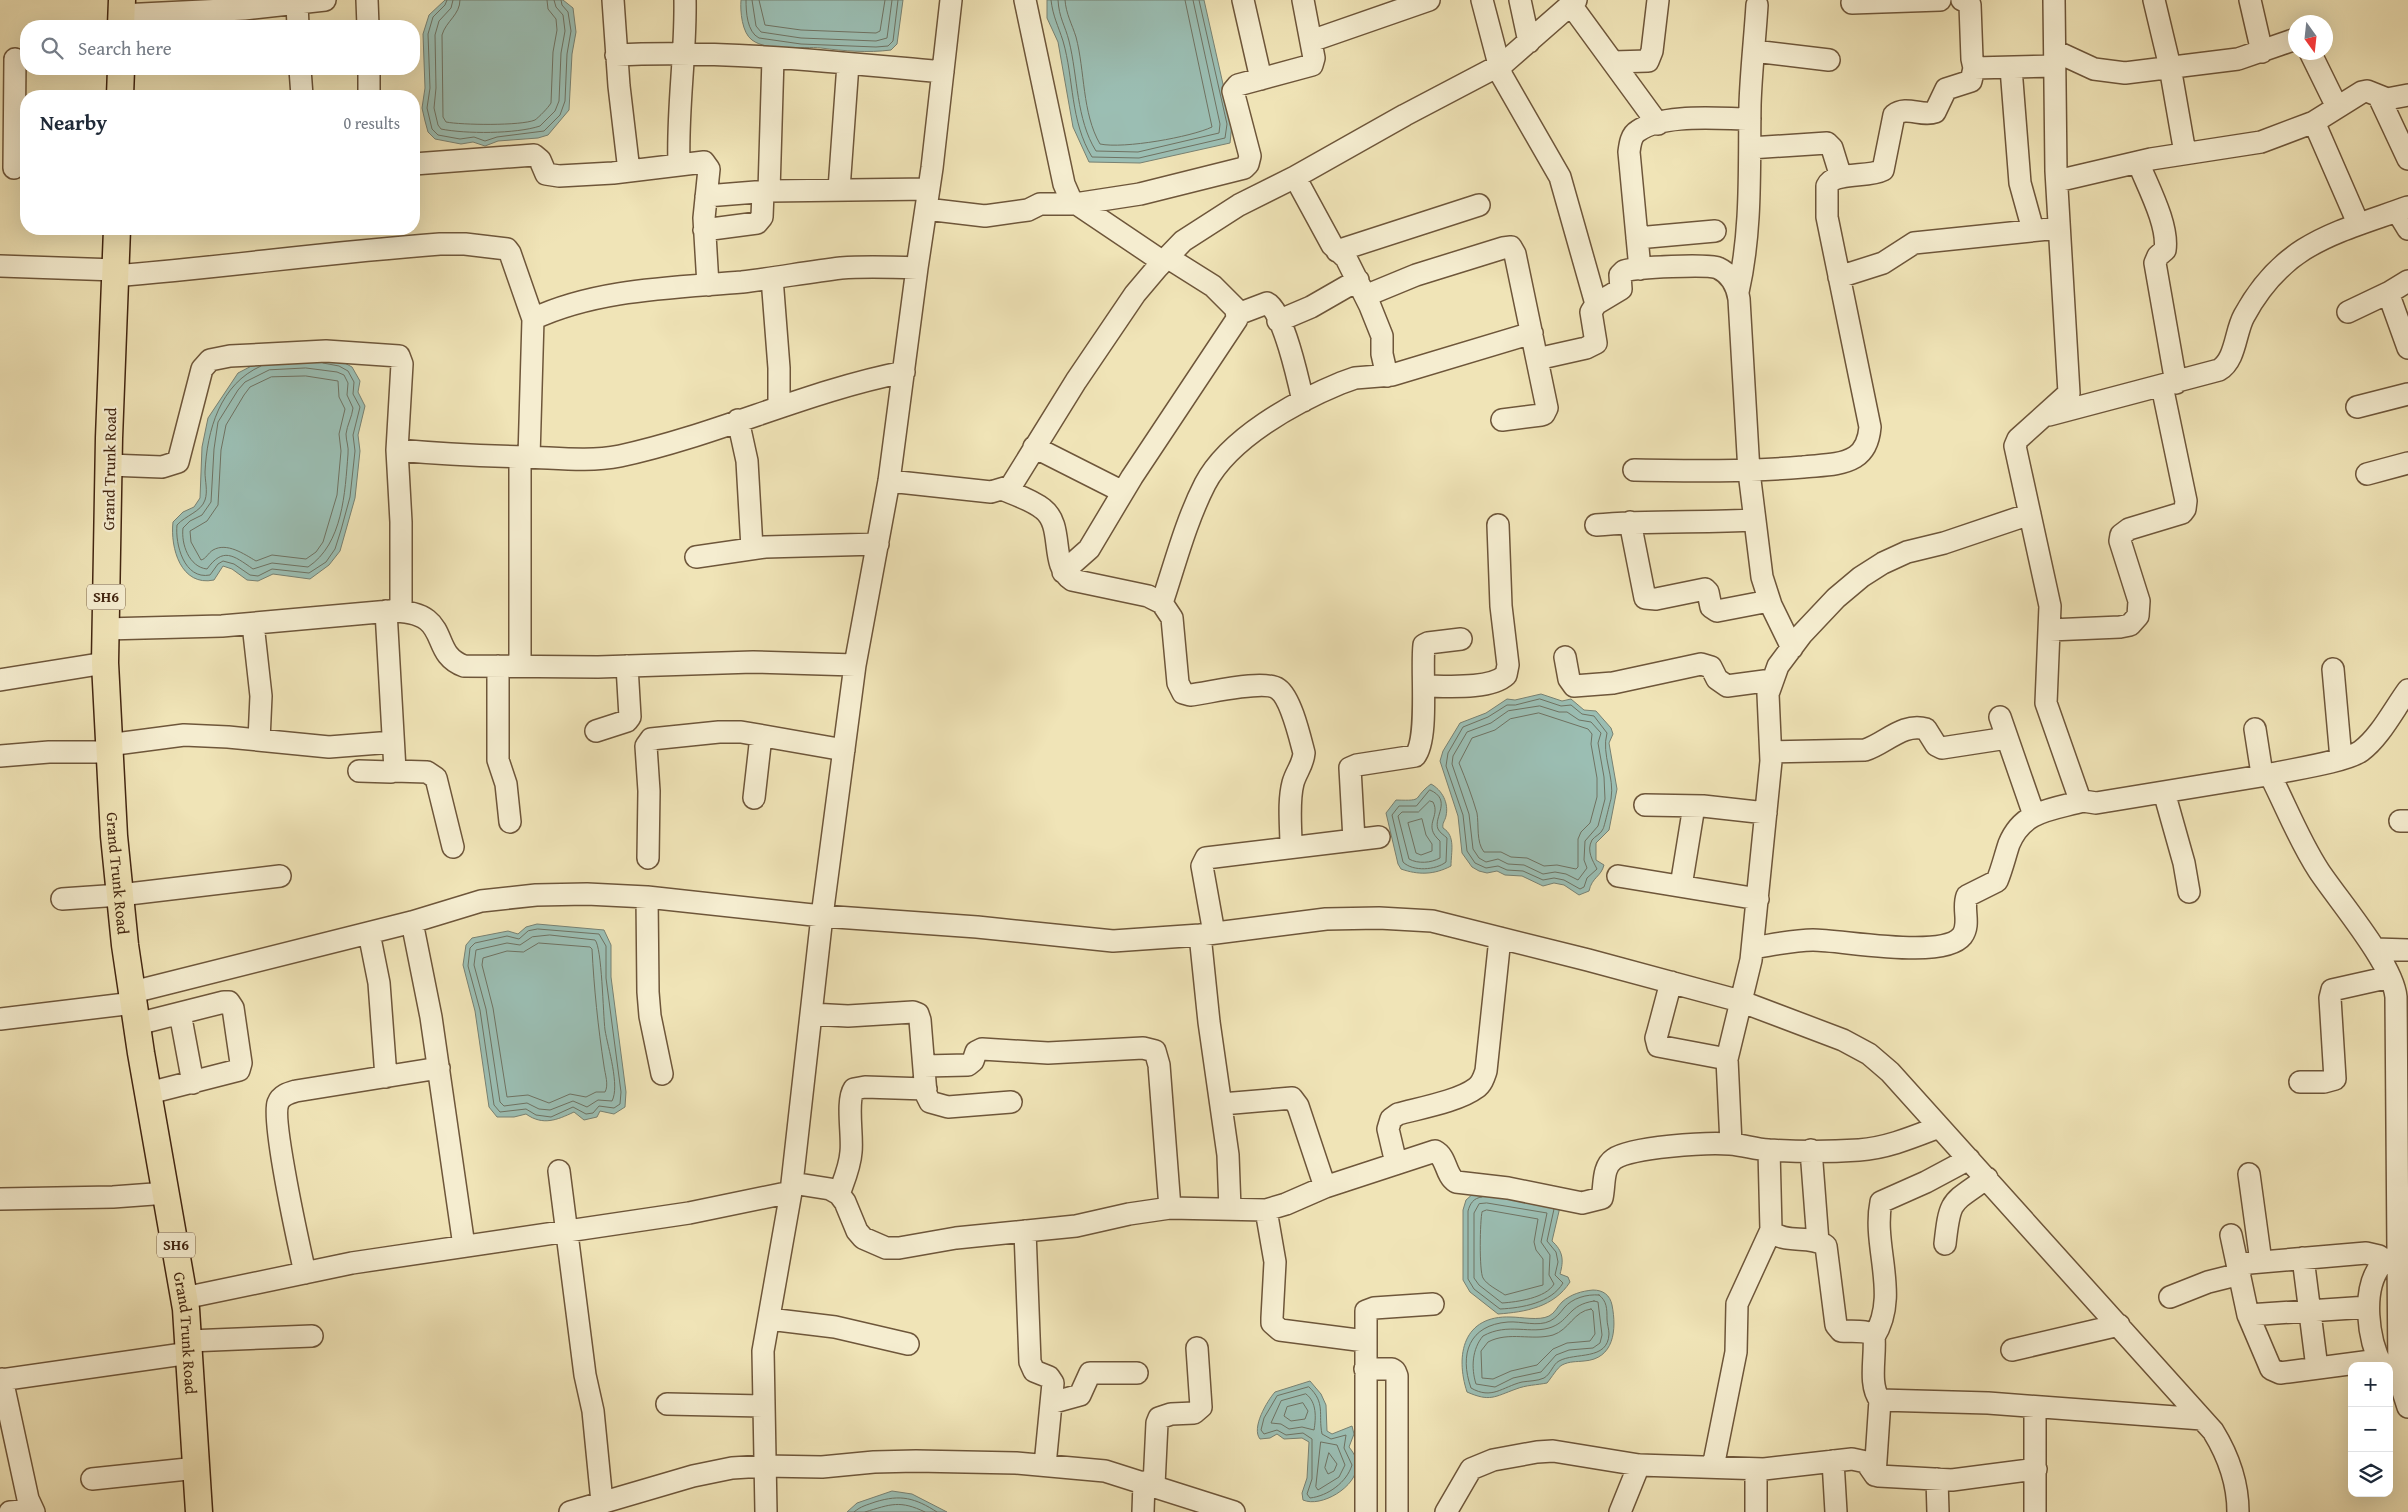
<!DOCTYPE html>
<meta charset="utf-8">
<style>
:root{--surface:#fff;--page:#f6f6f7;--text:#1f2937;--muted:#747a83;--line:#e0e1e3}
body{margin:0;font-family:"Gentium Book Plus",serif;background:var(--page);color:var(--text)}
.controls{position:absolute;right:15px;bottom:15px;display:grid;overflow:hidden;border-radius:10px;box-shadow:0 5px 20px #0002}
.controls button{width:45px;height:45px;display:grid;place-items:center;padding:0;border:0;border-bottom:1px solid var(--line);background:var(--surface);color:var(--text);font:25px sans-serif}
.compass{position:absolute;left:2288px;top:15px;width:45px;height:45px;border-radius:50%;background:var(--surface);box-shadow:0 5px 20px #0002;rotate:165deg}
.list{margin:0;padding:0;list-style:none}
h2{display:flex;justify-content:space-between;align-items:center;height:65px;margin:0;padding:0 20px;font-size:21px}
h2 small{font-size:16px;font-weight:400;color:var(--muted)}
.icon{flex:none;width:28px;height:28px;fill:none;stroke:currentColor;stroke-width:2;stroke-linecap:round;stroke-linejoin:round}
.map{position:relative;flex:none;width:2408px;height:1512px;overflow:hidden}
.search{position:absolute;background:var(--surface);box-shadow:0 5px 20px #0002;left:20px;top:20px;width:400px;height:55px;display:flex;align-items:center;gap:12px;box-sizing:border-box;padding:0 18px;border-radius:20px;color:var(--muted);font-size:19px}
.panel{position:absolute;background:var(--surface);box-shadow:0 5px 20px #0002;left:20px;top:90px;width:400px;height:145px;border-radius:20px}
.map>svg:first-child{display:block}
</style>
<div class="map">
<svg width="2408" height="1512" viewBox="0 0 2408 1512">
<rect width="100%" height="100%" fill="#f0e4b7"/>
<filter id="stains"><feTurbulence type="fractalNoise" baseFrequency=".004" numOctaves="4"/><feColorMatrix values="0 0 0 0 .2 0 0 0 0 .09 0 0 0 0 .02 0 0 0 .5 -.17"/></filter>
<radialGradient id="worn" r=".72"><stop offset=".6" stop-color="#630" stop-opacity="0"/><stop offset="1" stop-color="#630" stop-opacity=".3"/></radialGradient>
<path fill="#9bbeb3" stroke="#788172" d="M445,0h118l10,8 3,24 -4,22 -3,56 -21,25 -10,3 -40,3 -13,5 -12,-4 -12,2 -26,-5 -7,-7 -3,-11 -3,-13 3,-20 -2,-54 6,-19z
M741,0h162l-6,44 -6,6c-23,3 -47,1 -70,-2 -18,-2 -53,4 -69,-8 -10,-7 -12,-29 -11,-40z
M1047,0h157l28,124 -2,19 -90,20 -51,-1 -16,-35 -15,-85 -11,-24z
M267,358l74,3 11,6 8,14 -2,11 7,14 -7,29 2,16 -5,47 -15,53 -11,14 -19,14 -37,-5 -15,7 -11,-1 -15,-11 -9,-3 -9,14c-33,7 -44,-32 -41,-58l10,-10 11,-5 6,-9 2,-51 6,-29 30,-45z
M1541,694l21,7 9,-2 13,11 12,1 15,17 2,6 -4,9 8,46 -8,41 -13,13v17l8,5c-3,12 -12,12 -15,26l-10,4 -15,-10 -10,-2 -11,3 -21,-10 -17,-1 -8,-4 -10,2 -8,-2 -7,-4 -10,-14 -4,-37 -18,-55 3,-10 17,-28 26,-10 21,-14 8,1z
M1431,784c11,6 18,19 15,32 -1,5 -4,7 -3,12 13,8 8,24 8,38 -17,9 -33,9 -50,3l-3,-5 -12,-51 10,-13c30,1 15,-1 35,-16z
M537,924l67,6 7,15v32l15,115 -1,15 -11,7 -14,-3 -3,6 -13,3 -10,-8c-17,8 -31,14 -48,2l-12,3h-17l-8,-10 -14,-96 -12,-46 3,-20 6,-7 36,-7 10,3 8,-7z
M1475,1192l85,15 -8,34c11,10 12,19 8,33l8,3 2,5c-16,25 -44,30 -72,32l-28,-22 -7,-12v-70l3,-10z
M1593,1290c10,0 17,5 19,15 5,25 2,54 -28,56 -8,1 -14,0 -22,4 -5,3 -10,12 -15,18 -10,2 -21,2 -31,6 -22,8 -26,13 -49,3 -12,-37 -4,-77 44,-75 10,0 28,4 38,-1 6,-3 8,-9 13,-14 9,-8 20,-11 31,-12z
M1310,1381l11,13 5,11 1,26 5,3 20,-8 2,8 -5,13c4,5 8,11 8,18 0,22 -36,43 -54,35l-1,-7 5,-15 2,-36 -7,-4 -18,1 -7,-5 -7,4 -10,1c-9,-11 7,-38 15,-47z
M892,1491l20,3 35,18h-100l10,-9z"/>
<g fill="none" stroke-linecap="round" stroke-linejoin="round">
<path stroke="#6f7262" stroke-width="1" d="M447,0l-2,5 -12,12 -5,17 2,54 -3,20 5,21 6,6 22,4 14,-2 11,4 12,-4 47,-6 16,-16 5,-14 2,-47 4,-23 -3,-19 -6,-7 -1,-5
M453,0l-2,8 -12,13 -4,14 1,53 -2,20 4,17 3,4c24,5 75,5 99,-3l15,-15 4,-10 2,-48 4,-22 -2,-16 -7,-8 -2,-7
M460,0c0,15 -14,21 -18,35l1,82 3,5c15,3 75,4 89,-2 4,-3 13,-12 16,-17l2,-51 4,-22 -1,-11 -8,-10 -1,-9
M746,0c0,12 1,32 13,38l42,6 75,3 12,-1 5,-5 5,-41
M752,0l4,26 5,6 40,6 75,3 11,-3 5,-38
M759,0l6,25 36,5 75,3 4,-2 5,-31
M1051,0c2,17 7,25 12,41 11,38 7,80 29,116l47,1 86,-20 2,-14 -28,-124
M1058,0c1,18 7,25 11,41 9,36 7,78 27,110l42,1 81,-19 1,-9 -27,-124
M1065,0c1,14 7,24 11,37 9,34 6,76 24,107 24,5 91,-7 112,-17l-27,-127
M261,366c-41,18 -54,64 -56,106 0,9 3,19 0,28 -4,12 -19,15 -28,25 -2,19 7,55 33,50l8,-11 5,-3 11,3 16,11 8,1 14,-7 37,4 17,-11 9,-13 6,-19 9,-33 5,-46 -2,-16 7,-28 -7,-13 1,-12 -6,-11 -9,-5 -16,-3
M306,368l31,4 7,3 4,8 -1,12 6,13c-1,9 -6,17 -7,26 0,7 3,13 2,20 -3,38 -5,90 -40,113l-36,-4 -19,6c-20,-14 -30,-22 -46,0 -18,-2 -26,-25 -24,-41l7,-7 12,-6 9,-13 3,-53 4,-27 20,-32 7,-8 24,-12z
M306,376l32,5 1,16 6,12 -6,25 2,17 -4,44 -14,47 -7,10 -10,7 -34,-4 -16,6c-12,-7 -29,-19 -43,-11 -5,3 -7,9 -12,10l-10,-18 -1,-11 17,-10 11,-16 3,-55 5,-25 18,-30 6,-8 21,-10z
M1540,699l21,7 10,-1 11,9 12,2 13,17c-6,22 8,44 4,66 -1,3 -7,29 -8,30 -2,5 -8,7 -11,11 -6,11 1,21 5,29l-10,9 -3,9 -4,2 -16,-9 -10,-2 -11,2 -20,-9 -16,-1 -9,-4 -12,2 -11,-5 -8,-12 -4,-36 -17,-49 2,-13 15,-26 25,-10 19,-12h8z
M1540,706l19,6h8l12,8 12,2 10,11 -3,10 6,34 1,22 -7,27 -13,15 -1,19 3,8 -9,12 -12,-6 -11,-2 -12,2 -19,-9 -16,-1 -10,-5 -12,3 -7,-4 -6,-9 -4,-35 -17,-50 1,-8 14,-24 24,-9 17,-12z
M1539,713l49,16 4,5 -1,10 6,34v19l-7,26 -9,9 -3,7v28l-2,2 -19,-4 -13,1 -17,-8 -16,-1 -10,-5h-17c-8,-10 -5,-27 -7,-39 -5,-17 -11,-33 -18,-50l13,-25 23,-8 15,-11z
M1430,790c23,10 3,27 8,39 2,4 6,6 9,9l-1,24c-10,8 -33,10 -43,0l-11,-47 7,-9h17z
M1430,801l3,1c8,15 -11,23 7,39v17c-9,5 -22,6 -31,1l-11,-43 4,-4h16z
M1422,819l4,16 6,9v7l-11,4 -5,-2 -8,-30z
M538,929l61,5 7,12v32l15,114 -1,12 -6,4 -15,-2 -6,7 -7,1 -13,-7 -22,10 -15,-2 -10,-6 -26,3 -6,-7 -14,-95 -12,-44 2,-18 5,-5 32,-7 12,3 9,-8z
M550,935l45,5c7,7 8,74 10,90 3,18 15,56 7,71l-14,-1 -11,7 -14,-6 -23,9 -11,-1 -12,-6 -23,3 -4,-4 -14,-93 -12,-44 2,-15 31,-7 13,2 12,-8z
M539,943l51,4 2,2c2,39 6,78 12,117 1,8 5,19 1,26h-9l-10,5 -16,-3 -21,9 -21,-8 -21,2 -14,-89 -11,-43 1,-7 24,-7 16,1z
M1482,1197c-9,1 -12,7 -14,14v68l6,10 26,20c22,-1 51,-6 63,-26l-8,-8 3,-13 -2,-10 -9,-11 7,-32
M1487,1203l60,10 -6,29 9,13 -1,20 5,9c-8,14 -37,18 -52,19l-23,-18 -5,-7v-65l5,-9z
M1487,1210l51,9 -4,23 2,8 7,9v26l-38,10c-7,-5 -18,-10 -22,-17 -4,-7 -3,-58 -1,-66z
M1599,1295c8,6 8,14 8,24 0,5 2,10 2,15 -1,27 -34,18 -50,27 -6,3 -8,13 -15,17 -6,3 -16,3 -22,4 -20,5 -30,18 -51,6 -12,-34 -2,-63 37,-66 13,-1 30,5 42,-1 6,-3 10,-8 14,-13 8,-10 23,-14 35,-13z
M1594,1301l4,1 4,33 -2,8 -7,5 -24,2 -13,5 -15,17 -28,6 -18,9 -19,-3c-5,-16 -4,-35 7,-48 25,-14 48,-1 69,-9 18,-7 16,-22 42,-26z
M1591,1309l2,2 2,23 -5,7 -23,2 -14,6 -16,16 -26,6 -18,8 -11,-1 -1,-27 7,-9c21,-11 44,-1 65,-7 16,-5 21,-24 38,-26z
M1309,1387c17,16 9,27 13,47l9,5 15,-4 -2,13 8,17c-5,17 -24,31 -42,33l-3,-4 5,-15v-40l-9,-6 -17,2 -9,-5 -13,4 -3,-4 3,-12 13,-22z
M1306,1394c11,8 10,24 8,36l-12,-3 -13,2 -8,-5 -10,-1 10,-22z
M1303,1403l5,8 -3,8 -14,2 -7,-5 3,-9z
M1321,1442l16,3 8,20 -6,12 -21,13 -2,-3z
M1329,1453l8,11 -3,7 -6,3 -3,-6z
M854,1512c7,-6 13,-7 21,-10 26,-8 40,-4 62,10
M865,1512c26,-8 35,-12 60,0"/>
<defs>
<path id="minor" d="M367,0l1,26
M613,0l6,86 10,85
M1025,0l39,184 7,16 92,62
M1243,0l18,79
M1482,0l20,76 58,101 36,127
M1520,0l9,42
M1962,0l7,2 1,3 2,54 2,9 81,-2
M2054,0l2,171 13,222 -51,46 -3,7 35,160 -4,97 33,94 4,4 13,2 171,-28 5,4c15,30 28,63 47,92 20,30 74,93 77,126l3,382 9,28
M2154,0l16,67 15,86
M2250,0l12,52
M297,3l1,23
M1852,3l88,-3
M1571,5l87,119
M121,15l123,-6 81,-9
M1311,41l118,-41
M1754,51l75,9
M2055,51l39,18 31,4 113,-14 58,-20
M2310,52l27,55
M616,55c109,-5 219,7 327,17
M1613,62l35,-1 4,-10 6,-51
M2011,68l9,115 13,47
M300,69l2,27
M369,69v27
M2379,97l29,62
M2314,122l44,101
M1750,148l77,-5 5,5 9,29
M2138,162c9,23 31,63 27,88l-7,6 -3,7 21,120
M414,164l120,-9 6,5 6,14 13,2 54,-3 91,-11 5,7 -5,49 4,67
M679,164c-2,-55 7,-109 6,-164
M14,168l1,-109
M1295,177l37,68 14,13 24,48 12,30v18l5,22
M2057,181l94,-22 110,-17 53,-20 48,-30 5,-1 20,8 21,-4
M839,189l9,-125
M769,191l4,-133
M706,196l63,-5 160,-2
M926,209l59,7 43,-6 12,-6h35l65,-10 104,-26 4,-4 2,-8 -17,-65 5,-6 74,-20 2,-7 -11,-58
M2397,211l11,18
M704,230l53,-7 5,-6 1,-25
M1637,238l78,-7
M1337,251l142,-46
M0,266l116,4
M1640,269l-11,-117c1,-8 2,-17 9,-21 25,-18 82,-12 112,-12
M115,276c109,-9 216,-24 325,-32h25l42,5 3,4 23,66 -4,138
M1839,277l44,-14 31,-20 145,-15
M772,278l7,90v38
M2408,281l-18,11v6l18,50
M1738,292c14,-62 11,-124 12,-187 1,-33 5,-67 7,-100
M1365,296l51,-21 87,-27 8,-1 4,7 32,154 -3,6 -3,1 -39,5
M2348,312l42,-20
M1238,314l29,-11c16,7 32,80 36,98
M533,319c64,-30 140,-31 209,-37 33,-4 66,-10 99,-14 25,-2 51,-1 76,0
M1278,321l33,-14 47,-27
M1537,359l49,-11 10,-5 -5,-31 5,-8 25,-15 -1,-14 4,-4c13,-4 83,-7 94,-3 13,6 19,18 21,31l10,173 13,105 9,28 21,43
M2357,407l51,-13
M2049,415l170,-45c17,-10 16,-38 25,-54 40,-74 92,-83 164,-109
M738,420l9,41 5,87
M1034,447l89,45
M397,450c43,4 86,6 129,7 32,1 63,5 94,-1 97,-21 187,-65 284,-84
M109,465l53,2 16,-5 24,-93 8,-9 20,-4 96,-5 73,5 3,8 -5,86 4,72v89
M1634,470c57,1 112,2 169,-3 17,-2 37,-1 52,-10 11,-7 14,-18 15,-30l-43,-210v-31c7,-15 41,-8 56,-16l11,-55c12,-10 28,2 41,-3l11,-23 25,-8 3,-13
M2367,474l41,-11
M889,481l102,11 20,-6 65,-105 59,-87 22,-26 26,-27 56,-36 56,-28 110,-62 99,-52 72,-63
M1004,490c12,5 28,10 39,19 22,17 6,56 29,71l76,16 14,7 10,15 6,65 5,10 7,2c19,-2 74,-16 88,-6 13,9 22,49 26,64 -1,12 -8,19 -11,30 -5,19 -2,43 -2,64
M1630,522l15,76 11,1 49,-10 3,3 3,15 6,4 52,-10
M1596,525c53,-5 106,-2 159,-5
M696,557l69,-10 113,-3
M1063,572l26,-23 43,-72 105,-158 -1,-10 -23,-23 -46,-29
M1162,603c13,-39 24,-82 43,-119 24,-46 90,-82 136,-101l14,-5 37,-3 140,-42
M253,624l8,72 -2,44
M105,629l117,-3 168,-15c65,0 37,42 74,55l134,1 155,-5 102,3
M2050,630l70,-3 10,-2 8,-9 1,-15 -19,-60 1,-6 8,-6 53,-16 3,-4 1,-8 -24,-115
M1565,657l4,22 5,7 39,-3 88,-19 10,3 6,12 10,7 45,-6
M498,666v94l8,24 4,38
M520,666v-209
M2333,669l8,90
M0,680l105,-17
M1424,686c21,0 66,4 82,-11l2,-10 -7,-59 -3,-81
M2000,717l34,98
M2255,729l7,45
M596,731l31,-10 3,-4 -3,-51
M108,745l76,-10 44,2 101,10 64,-5
M1772,752l93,-2c20,-6 38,-28 61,-21l10,16 6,3 65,-10
M0,756l49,-4h60
M359,771l32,1 4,-2 -9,-159
M394,771l33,1 9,6 17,69
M2267,775c21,-5 79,-13 94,-24 19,-14 33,-42 47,-61
M2164,792l20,71 5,29
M754,798l7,-62
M1645,805l58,1 63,7
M2400,821h8
M1354,840l-4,-72 7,-3 58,-9c14,-17 6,-86 9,-111l4,-2 33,-4
M648,858l1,-67 -3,-45 5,-7 68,-7h22l103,18
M1618,876l140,23
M1681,886l13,-80
M647,897l1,95 2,24 12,58
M62,899l58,-4 160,-19
M412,922l19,95 33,229
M369,933l10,50 7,94
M1214,933l-12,-67 4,-8 173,-21
M1200,935l9,87 19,133 2,54
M1753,948c19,-3 40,-8 60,-8 30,0 130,20 149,-4 9,-12 0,-27 5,-40l30,-15c5,-12 8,-25 12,-37 14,-34 42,-34 74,-43
M2375,949l33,1
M1671,982l-13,49 -2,7 2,8 69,13
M133,992l279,-70 69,-21 55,-6 51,-1 60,3 175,19 155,11 136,14 87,-6 126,-16 53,-1 53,3 156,39 152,41 103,39 26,14 21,18 323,359c16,26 25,51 25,81
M180,1013l13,70
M811,1014l37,2 65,-4 5,2 2,6 6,74 4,8 18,5 63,-5
M0,1019l134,-16
M137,1024l87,-22h5l4,6 8,55 -2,7 -90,23
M924,1066l44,-1 5,-4 3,-9 6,-3 66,4 95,-5 12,3 4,14 11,143
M2300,1082h24l11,-3 -5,-81 2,-8 58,-13
M1222,1104l70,-6 6,8 27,81
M1731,1144l-4,-85 24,-99 20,-199 -3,-67 10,-28 24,-32 34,-36 25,-21 22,-14 24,-11 37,-9 86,-29
M1769,1150l2,80c11,15 41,4 55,16l10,79 5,6c11,1 27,-2 33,6 2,19 -6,48 6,63l108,3 214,16
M1811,1150l7,92
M1396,1163l-8,-34 3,-10 7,-5c22,-6 61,-13 78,-26 6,-4 8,-11 10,-17l14,-133
M559,1171l26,204 8,36 9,91
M2249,1174l12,88
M792,1183l38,6 9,5 6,8 12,29 6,7 23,10h13l57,-10 120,-12 53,-12 41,-6 96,2 20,-6 39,-17 110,-36c12,6 10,24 21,31l52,6 74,15 20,-5c3,-13 0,-31 12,-39 17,-12 94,-17 116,-15 13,1 25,5 38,6 30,2 61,2 91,0 28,-2 54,-13 80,-23
M839,1194c5,-14 11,-27 12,-42 2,-16 -5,-51 3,-63l11,-2 61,2
M0,1199l113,-2 54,-4
M1266,1210l9,52 -3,56v5l8,7 85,11
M1025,1231l5,131 4,9 15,6 4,6 -8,82
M2231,1235l17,80 23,54 9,4 8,-1 91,-12
M1945,1244c5,-46 6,-40 42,-66
M2303,1258l14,110
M2238,1264l128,-11 13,3 7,5
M305,1273c-6,-27 -34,-152 -27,-170 3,-8 11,-10 18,-12l143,-23
M2170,1297l38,-15 32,-8
M184,1298l168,-35 337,-50 102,-21
M2248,1315l120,-8
M769,1319l66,8 73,17
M1874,1337c26,-42 -2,-90 7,-135l45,-20 43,-23
M189,1341l123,-5
M2012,1350l107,-25
M2382,1366c-14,-26 -21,-76 -1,-101 5,-5 11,-7 17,-10
M1365,1369h27l3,2 2,5v136
M2,1379l26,120 6,13
M0,1380l190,-27
M1051,1403l29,-8 10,-22h47
M667,1404l96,2
M1833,1461l3,51
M1713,1467l23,-115 1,-48 34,-74
M1875,1475l5,-75
M92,1479l105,-11
M1937,1479l1,33
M1154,1485l3,-62 2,-5 12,-4 23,-1 7,-6 -4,-59
M10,1512l23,-2
M570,1512l123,-36 39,-8 32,-2 58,1 52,-5 42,-1 100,2 89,8 129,41
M766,1512l-3,-161 28,-159 31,-276 33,-251 34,-184 28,-213 15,-100 19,-168
M1143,1512l1,-30
M1366,1512v-201l8,-3 59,-4
M1446,1512l25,-43 22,-9 44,-8 16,-1 86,14 125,4 88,-10 14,3 9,13 4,1 73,4 84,-11
M1620,1512l19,-47
M1756,1512v-43
M2035,1512v-105"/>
<g id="major">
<path d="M121,26l1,-26"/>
<path d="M120,96l1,-27"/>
<path id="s1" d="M117,229l-8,209 -4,225 9,173 11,109 16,108 45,256 13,203"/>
</g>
</defs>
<use href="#minor" stroke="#6e563a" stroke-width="24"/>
<use href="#major" stroke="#432611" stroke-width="29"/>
<use href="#minor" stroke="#f5edd0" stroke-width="21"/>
<use href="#major" stroke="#f0e4b7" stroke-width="26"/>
</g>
<g text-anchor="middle" stroke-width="4.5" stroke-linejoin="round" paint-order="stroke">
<g fill="#f5edd0" stroke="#78624a" stroke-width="1">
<rect x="87" y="584.5" width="38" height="25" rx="4"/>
<rect x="157" y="1232.5" width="38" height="25" rx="4"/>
</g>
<g font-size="15" font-weight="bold" fill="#432611">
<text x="106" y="602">SH6</text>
<text x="176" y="1250">SH6</text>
</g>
<g font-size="16" fill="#432611" stroke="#f5edd0">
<text transform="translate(109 469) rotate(-89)" y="6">Grand Trunk Road</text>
<text dy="6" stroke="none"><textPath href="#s1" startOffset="645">Grand Trunk Road</textPath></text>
<text dy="6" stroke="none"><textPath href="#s1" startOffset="1110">Grand Trunk Road</textPath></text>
</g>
</g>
<rect width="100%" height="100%" filter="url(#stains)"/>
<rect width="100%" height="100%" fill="url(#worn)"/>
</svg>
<div class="controls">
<button>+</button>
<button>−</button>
<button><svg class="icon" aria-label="layers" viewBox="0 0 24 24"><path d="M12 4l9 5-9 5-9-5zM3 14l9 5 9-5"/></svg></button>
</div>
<svg class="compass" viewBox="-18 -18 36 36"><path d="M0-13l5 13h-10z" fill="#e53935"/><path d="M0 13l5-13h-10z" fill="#747a83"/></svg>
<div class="search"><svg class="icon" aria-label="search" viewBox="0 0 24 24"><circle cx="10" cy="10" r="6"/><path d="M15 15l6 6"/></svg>Search here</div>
<section class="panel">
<h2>Nearby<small>0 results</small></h2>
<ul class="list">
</ul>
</section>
</div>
